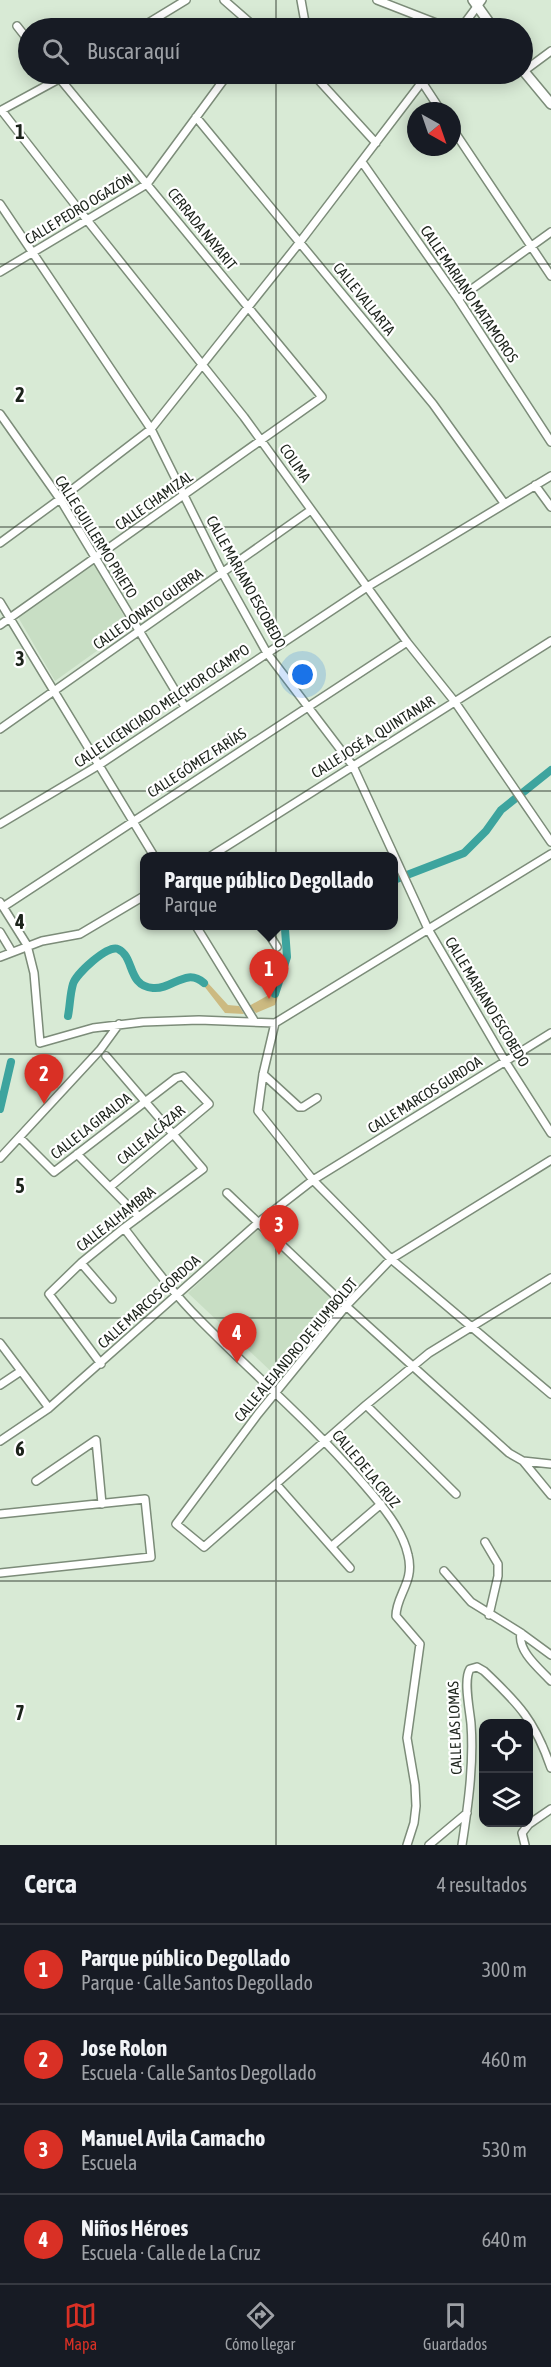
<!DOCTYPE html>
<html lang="es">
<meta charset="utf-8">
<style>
:root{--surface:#171b24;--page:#20242c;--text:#f1f3f6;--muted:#9ea1a6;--line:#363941;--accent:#d93025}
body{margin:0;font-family:"Asap Condensed",sans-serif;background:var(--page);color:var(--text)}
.controls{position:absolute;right:18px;bottom:18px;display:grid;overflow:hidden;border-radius:12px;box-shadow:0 3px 15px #0003}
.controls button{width:54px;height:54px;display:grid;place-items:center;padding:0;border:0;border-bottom:2px solid var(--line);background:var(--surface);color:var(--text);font:30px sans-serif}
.compass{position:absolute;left:407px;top:102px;width:54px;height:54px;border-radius:50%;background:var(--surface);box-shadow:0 3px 15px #0003;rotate:140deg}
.you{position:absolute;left:303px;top:675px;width:21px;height:21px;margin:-15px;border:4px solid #fff;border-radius:50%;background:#1a73e8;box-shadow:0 0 0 9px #1a73e833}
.badge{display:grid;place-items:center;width:39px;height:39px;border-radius:50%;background:var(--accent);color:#fff;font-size:20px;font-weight:700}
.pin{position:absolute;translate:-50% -50px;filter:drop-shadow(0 2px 3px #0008)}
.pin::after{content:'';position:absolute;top:32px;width:21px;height:18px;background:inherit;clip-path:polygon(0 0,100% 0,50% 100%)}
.popup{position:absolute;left:140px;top:852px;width:258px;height:78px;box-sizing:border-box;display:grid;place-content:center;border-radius:12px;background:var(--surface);filter:drop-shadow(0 2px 4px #0005);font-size:20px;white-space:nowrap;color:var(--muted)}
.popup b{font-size:22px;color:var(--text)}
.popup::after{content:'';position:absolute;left:50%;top:100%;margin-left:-12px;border:12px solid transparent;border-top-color:var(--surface)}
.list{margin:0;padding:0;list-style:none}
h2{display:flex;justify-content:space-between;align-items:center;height:78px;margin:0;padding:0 24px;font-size:26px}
h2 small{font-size:20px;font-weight:400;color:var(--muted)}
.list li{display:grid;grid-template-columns:39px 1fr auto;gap:18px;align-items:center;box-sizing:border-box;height:90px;padding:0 24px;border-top:2px solid var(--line)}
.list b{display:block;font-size:22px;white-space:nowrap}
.list p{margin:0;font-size:20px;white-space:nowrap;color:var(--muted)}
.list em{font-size:20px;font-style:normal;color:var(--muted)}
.icon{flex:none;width:33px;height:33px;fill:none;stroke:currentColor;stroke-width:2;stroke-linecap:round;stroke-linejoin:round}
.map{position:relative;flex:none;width:551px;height:1845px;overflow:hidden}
.search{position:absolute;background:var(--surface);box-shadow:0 3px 15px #0003;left:18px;right:18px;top:18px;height:66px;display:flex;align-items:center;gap:15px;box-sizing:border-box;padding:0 21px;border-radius:33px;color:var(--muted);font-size:22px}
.sheet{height:438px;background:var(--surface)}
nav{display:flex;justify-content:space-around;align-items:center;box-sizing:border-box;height:84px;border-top:2px solid var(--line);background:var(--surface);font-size:16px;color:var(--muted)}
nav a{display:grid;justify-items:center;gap:3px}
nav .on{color:var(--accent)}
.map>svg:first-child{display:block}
</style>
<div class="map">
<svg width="551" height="1845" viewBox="0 0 551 1845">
<rect width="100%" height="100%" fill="#d8ead5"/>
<path fill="#c8dec4" d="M94,563l36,64 -75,54 -37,-64z
M258,1228l81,77 -61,73 -90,-85z"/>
<path fill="#ccba81" d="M207,982l21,23 11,1 5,8 -19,-1 -21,-27z
M274,992l5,2 -4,11 -19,8 -7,-7z"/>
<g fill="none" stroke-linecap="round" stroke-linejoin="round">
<path stroke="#3da49e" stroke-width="8" d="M394,880l70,-27 22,-22 15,-21 50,-40
M275,994l12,-37 -2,-28 2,-3
M68,1016c2,-10 2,-22 5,-32 3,-10 35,-40 45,-35 17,8 9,37 35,39 19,2 33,-21 51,-5
M0,1109l11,-47"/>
<defs>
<path id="minor" d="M224,0l32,28
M301,0l5,28
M377,0l72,28
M17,26l11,14
M140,28l46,-28
M461,28l21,-28
M524,71l27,-20
M313,74l63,69
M422,82l19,29
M0,111l68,-37
M2,111l85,109 157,197 163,225 48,60 96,140
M196,117l237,287 71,99
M452,128l99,148
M362,162l96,137 93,143
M0,204l151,225 72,145 44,79 86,113 75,163 77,132 46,72
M0,272l147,-88 81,-110
M458,299l93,-67
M0,414l60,85 125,208
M535,485l16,22
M0,543l60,-44 91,-70 149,-187 128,-168
M0,602l154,254
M0,625l322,-228 -266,-323
M0,729l311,-219
M0,824l99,-59 268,-178 184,-111
M211,856l340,-215
M0,902l27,43 7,28 6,70 53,-15 50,-6 56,-2 76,3 276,-169
M3,907l404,-265
M196,926l59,96
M264,926l13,21
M0,932l12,20
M0,957l42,-16 38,-7 64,-38
M275,1023l-12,51 -5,37 55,69 78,79 160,135
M263,1074l36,33h4l14,-9
M20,1138l34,34 122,-94 7,-2 26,28 -99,83
M77,1154l62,63
M0,1158l100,-108 19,-26
M551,1160l-160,99 -45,47 -88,108 -82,110 28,23 162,-142 63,-52 122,-75
M227,1193l119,113 163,147 14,8 28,34
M124,1228c24,31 47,63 75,91 53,54 111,103 161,161 18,21 42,47 48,75 7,27 -12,40 -12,61l24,28 -13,94 8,47 1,21 -2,17 -7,22
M81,1263l31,36
M0,1343l49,65
M101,1364l-52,-70 32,-31 43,-35 79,-59 -97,-113
M0,1385l21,-14
M366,1405l90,89
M0,1441l49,-33 210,-186 54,-42 238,-147
M523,1461l28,3
M36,1481l60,-41 6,64
M277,1485l73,83
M0,1514l145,-15 6,58 -151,16
M485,1542l13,22v12l-9,39
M332,1546l49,-42
M444,1571l27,31 50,31 30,22
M521,1633c-4,18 19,36 30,48
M429,1845l38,-32
M462,1845c6,-39 12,-81 9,-121 -1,-13 -8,-44 -1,-55l7,-2 7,4c35,33 51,50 67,97
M525,1845l-3,-12 7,-9 22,-15"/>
<path id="major" d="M473,0l20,28
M522,69l29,35"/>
</defs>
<use href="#minor" stroke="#7c8c79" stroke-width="10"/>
<use href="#major" stroke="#7c8c79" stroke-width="12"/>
<use href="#minor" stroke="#fff" stroke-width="7"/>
<use href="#major" stroke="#fff" stroke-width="9"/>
</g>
<path fill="none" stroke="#1c231b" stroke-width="1.5" stroke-opacity="0.55" d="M276,0v28M276,74v1771M0,264h551M0,527h551M0,791h551M0,1054h551M0,1318h551M0,1581h551"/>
<g text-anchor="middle" stroke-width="4.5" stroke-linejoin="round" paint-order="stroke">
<g font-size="15" fill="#1c231b" stroke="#fff">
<text transform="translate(79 209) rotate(-31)" y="5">CALLE PEDRO OGAZÓN</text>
<text transform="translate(202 229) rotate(51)" y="5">CERRADA NAYARIT</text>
<text transform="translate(469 294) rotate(56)" y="5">CALLE MARIANO MATAMOROS</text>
<text transform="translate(364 299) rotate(51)" y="5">CALLE VALLARTA</text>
<text transform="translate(295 463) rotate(55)" y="5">COLIMA</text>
<text transform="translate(154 501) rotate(-35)" y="5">CALLE CHAMIZAL</text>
<text transform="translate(96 537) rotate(58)" y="5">CALLE GUILLERMO PRIETO</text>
<text transform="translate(246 582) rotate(61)" y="5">CALLE MARIANO ESCOBEDO</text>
<text transform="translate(148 609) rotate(-35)" y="5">CALLE DONATO GUERRA</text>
<text transform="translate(162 706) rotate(-34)" y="5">CALLE LICENCIADO MELCHOR OCAMPO</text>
<text transform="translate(373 737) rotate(-32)" y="5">CALLE JOSÉ A. QUINTANAR</text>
<text transform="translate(197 763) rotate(-33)" y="5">CALLE GÓMEZ FARÍAS</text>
<text transform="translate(487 1002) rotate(59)" y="5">CALLE MARIANO ESCOBEDO</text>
<text transform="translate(425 1095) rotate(-32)" y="5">CALLE MARCOS GURDOA</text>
<text transform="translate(91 1126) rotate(-38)" y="5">CALLE LA GIRALDA</text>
<text transform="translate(151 1135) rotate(-40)" y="5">CALLE ALCÁZAR</text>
<text transform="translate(116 1219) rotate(-38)" y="5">CALLE ALHAMBRA</text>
<text transform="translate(149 1302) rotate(-42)" y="5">CALLE MARCOS GORDOA</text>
<text transform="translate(296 1350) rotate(-50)" y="5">CALLE ALEJANDRO DE HUMBOLDT</text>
<text transform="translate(366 1469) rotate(50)" y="5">CALLE DE LA CRUZ</text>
<text transform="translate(455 1728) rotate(-92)" y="5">CALLE LAS LOMAS</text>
</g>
</g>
<g font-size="20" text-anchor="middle" font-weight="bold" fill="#1c231b" stroke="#fff" stroke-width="4.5" stroke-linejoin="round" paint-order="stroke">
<text x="20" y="139">1</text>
<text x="20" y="402">2</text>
<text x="20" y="666">3</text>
<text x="20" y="929">4</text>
<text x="20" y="1193">5</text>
<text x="20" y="1456">6</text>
<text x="20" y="1720">7</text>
</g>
</svg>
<div class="controls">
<button><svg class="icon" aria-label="locate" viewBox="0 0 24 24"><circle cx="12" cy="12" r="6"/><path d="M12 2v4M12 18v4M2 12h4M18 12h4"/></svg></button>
<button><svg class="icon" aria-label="layers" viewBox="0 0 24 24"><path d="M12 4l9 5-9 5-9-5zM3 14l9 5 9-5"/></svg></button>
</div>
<svg class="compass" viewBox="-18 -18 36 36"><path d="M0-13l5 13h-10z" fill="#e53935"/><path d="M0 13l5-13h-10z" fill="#9ea1a6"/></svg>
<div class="you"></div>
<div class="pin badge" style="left:269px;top:999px">1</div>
<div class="popup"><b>Parque público Degollado</b>Parque</div>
<div class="pin badge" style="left:44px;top:1104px">2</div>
<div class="pin badge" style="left:279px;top:1255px">3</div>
<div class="pin badge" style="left:237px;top:1363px">4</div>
<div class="search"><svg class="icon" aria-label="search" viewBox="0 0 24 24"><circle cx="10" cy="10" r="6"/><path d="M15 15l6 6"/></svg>Buscar aquí</div>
</div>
<section class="sheet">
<h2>Cerca<small>4 resultados</small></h2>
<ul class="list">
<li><span class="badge">1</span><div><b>Parque público Degollado</b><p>Parque · Calle Santos Degollado</p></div><em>300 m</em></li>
<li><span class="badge">2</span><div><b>Jose Rolon</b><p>Escuela · Calle Santos Degollado</p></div><em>460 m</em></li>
<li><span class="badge">3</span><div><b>Manuel Avila Camacho</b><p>Escuela</p></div><em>530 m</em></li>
<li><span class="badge">4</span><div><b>Niños Héroes</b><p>Escuela · Calle de La Cruz</p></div><em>640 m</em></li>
</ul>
</section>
<nav>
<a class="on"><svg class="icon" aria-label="map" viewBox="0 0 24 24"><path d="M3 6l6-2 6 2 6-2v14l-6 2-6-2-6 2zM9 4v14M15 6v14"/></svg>Mapa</a>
<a><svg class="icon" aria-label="directions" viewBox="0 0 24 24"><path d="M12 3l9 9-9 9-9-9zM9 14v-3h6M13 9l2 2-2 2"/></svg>Cómo llegar</a>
<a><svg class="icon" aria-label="saved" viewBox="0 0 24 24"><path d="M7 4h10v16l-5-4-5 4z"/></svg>Guardados</a>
</nav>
